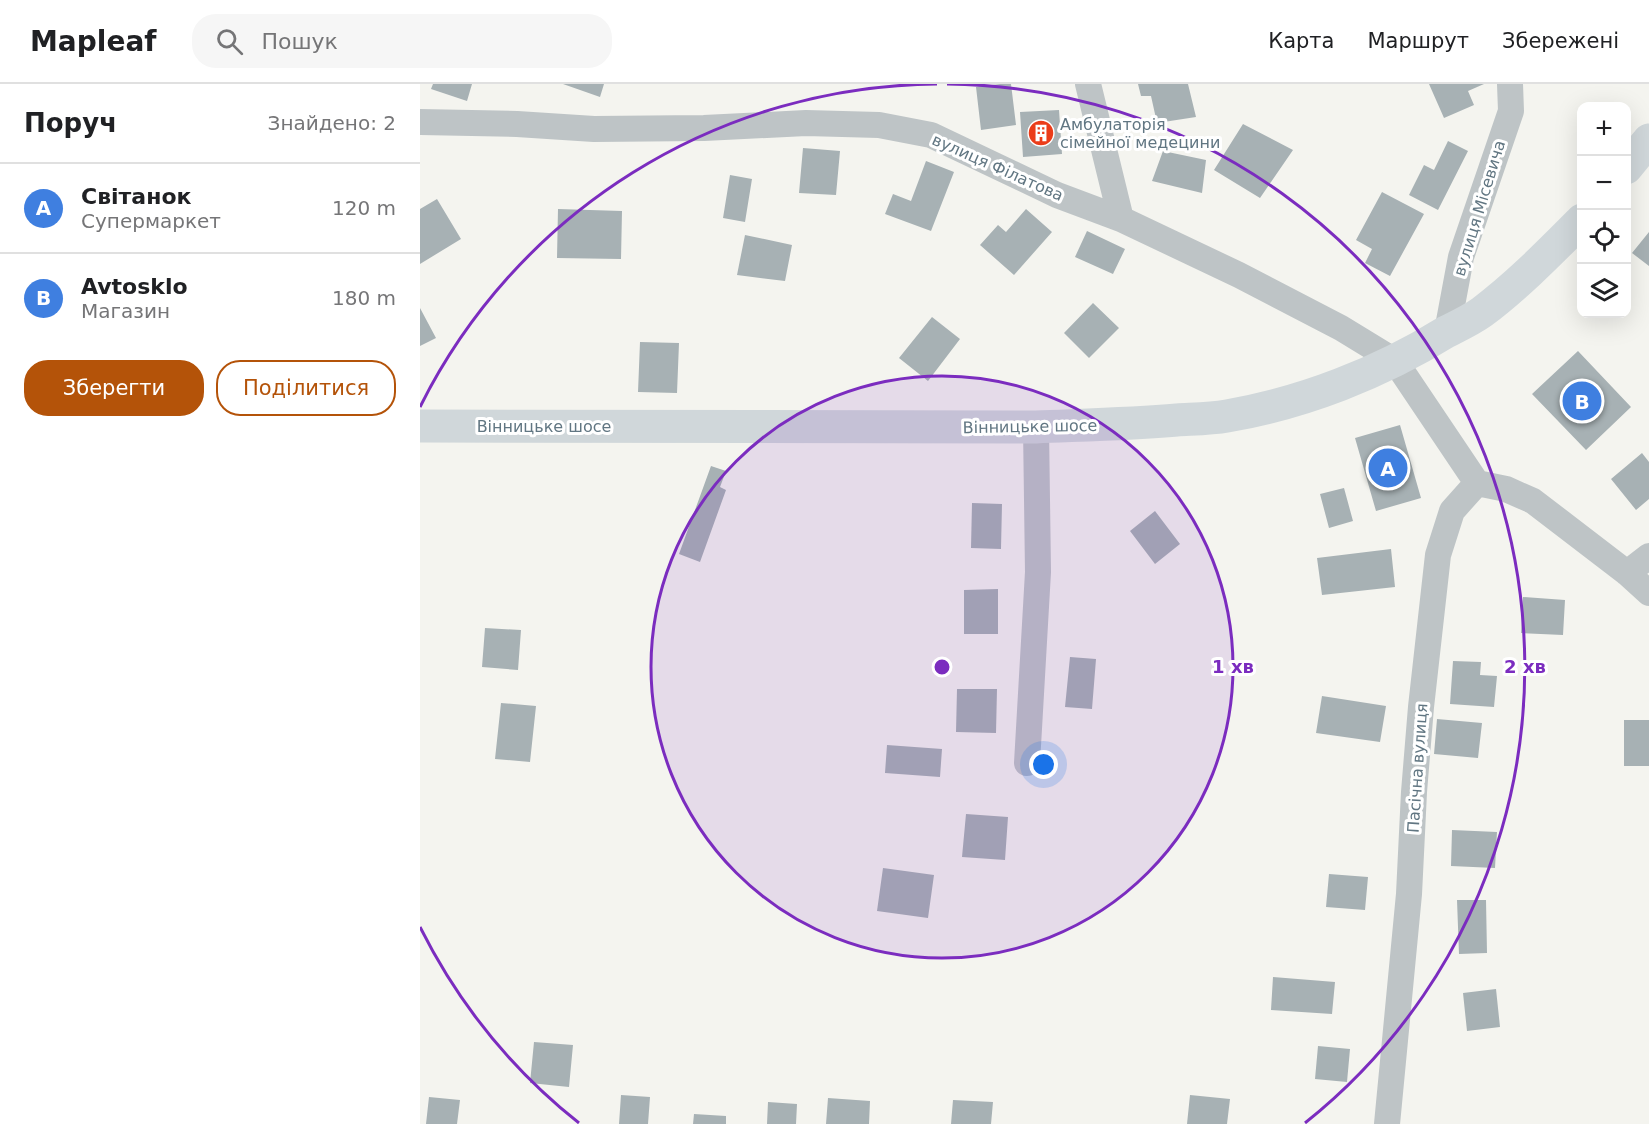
<!DOCTYPE html>
<html lang="uk">
<meta charset="utf-8">
<style>
:root{--surface:#fff;--page:#f6f6f6;--text:#202124;--muted:#757577;--line:#e0e0e0;--accent:#b45309}
body{margin:0;font-family:"DejaVu Sans",sans-serif;background:var(--page);color:var(--text)}
.controls{position:absolute;right:18px;top:18px;display:grid;overflow:hidden;border-radius:12px;box-shadow:0 6px 24px #0002}
.controls button{width:54px;height:54px;display:grid;place-items:center;padding:0;border:0;border-bottom:2px solid var(--line);background:var(--surface);color:var(--text);font:30px sans-serif}
.you{position:absolute;left:624px;top:681px;width:21px;height:21px;margin:-15px;border:4px solid #fff;border-radius:50%;background:#1a73e8;box-shadow:0 0 0 9px #1a73e833}
.badge{display:grid;place-items:center;width:39px;height:39px;border-radius:50%;background:var(--accent);color:#fff;font-size:20px;font-weight:700}
.pin{position:absolute;translate:-50% -50%;border:3px solid #fff;box-shadow:0 2px 6px #0006}
.list{margin:0;padding:0;list-style:none}
h2{display:flex;justify-content:space-between;align-items:center;height:78px;margin:0;padding:0 24px;font-size:26px}
h2 small{font-size:20px;font-weight:400;color:var(--muted)}
.list li{display:grid;grid-template-columns:39px 1fr auto;gap:18px;align-items:center;box-sizing:border-box;height:90px;padding:0 24px;border-top:2px solid var(--line)}
.list b{display:block;font-size:22px;white-space:nowrap}
.list p{margin:0;font-size:20px;white-space:nowrap;color:var(--muted)}
.list em{font-size:20px;font-style:normal;color:var(--muted)}
.actions{display:flex;gap:12px;padding:18px 24px}
.actions a{flex:1;padding:14px 0;border:2px solid var(--accent);border-radius:24px;text-align:center;font-size:21px;color:var(--accent)}
.actions .main{background:var(--accent);color:#fff}
.icon{flex:none;width:33px;height:33px;fill:none;stroke:currentColor;stroke-width:2;stroke-linecap:round;stroke-linejoin:round}
.map{position:relative;flex:none;width:1229px;height:1040px;overflow:hidden}
header{display:flex;align-items:center;gap:36px;box-sizing:border-box;height:84px;padding:0 30px;background:var(--surface);border-bottom:2px solid var(--line)}
header strong{font-size:28px}
nav{display:flex;gap:33px;margin-inline-start:auto;font-size:21px}
.search{width:420px;height:54px;background:var(--page);display:flex;align-items:center;gap:15px;box-sizing:border-box;padding:0 21px;border-radius:24px;color:var(--muted);font-size:22px}
main{display:flex}
aside{flex:1;background:var(--surface)}
.map>svg:first-child{display:block}
</style>
<header>
<strong>Mapleaf</strong>
<div class="search"><svg class="icon" aria-label="search" viewBox="0 0 24 24"><circle cx="10" cy="10" r="6"/><path d="M15 15l6 6"/></svg>Пошук</div>
<nav><a>Карта</a><a>Маршрут</a><a>Збережені</a></nav>
</header>
<main>
<aside>
<h2>Поруч<small>Знайдено: 2</small></h2>
<ul class="list">
<li><span class="badge" style="background:#3f7fe0">A</span><div><b>Світанок</b><p>Супермаркет</p></div><em>120 m</em></li>
<li><span class="badge" style="background:#3f7fe0">B</span><div><b>Avtosklo</b><p>Магазин</p></div><em>180 m</em></li>
</ul>
<div class="actions"><a class="main">Зберегти</a><a>Поділитися</a></div>
</aside>
<div class="map">
<svg width="1229" height="1040" viewBox="0 0 1229 1040">
<rect width="100%" height="100%" fill="#f4f4ef"/>
<path fill="#a7b1b4" d="M13,0h39l-5,17 -36,-12z
M143,0h41l-4,13z
M580,0h11l5,41 -35,5 -5,-43z
M718,0h50l8,33 -39,6 -6,-27h-10z
M1009,0h55l-16,7 6,14 -30,13z
M639,26l3,44 -39,3 -3,-45z
M823,40l50,26 -33,48 -46,-28z
M1028,57l20,10 -30,59 -29,-15 15,-30 10,5z
M383,64l37,3 -4,44 -37,-2z
M743,67l43,9 -4,33 -50,-12z
M506,77l28,11 -23,59 -46,-17 8,-20 18,7z
M310,91l22,4 -7,43 -22,-4z
M962,108l42,22 -34,62 -25,-13 7,-14 -16,-9z
M17,115l24,40 -41,25v-55z
M138,125l64,2 -1,48 -64,-1z
M606,125l26,23 -38,43 -34,-30 18,-20 8,7z
M667,147l38,18 -12,25 -38,-17z
M1229,148v34l-17,-13z
M325,151l47,10 -7,36 -48,-6z
M673,219l26,25 -30,30 -25,-25z
M0,224l16,30 -16,8z
M512,233l28,22 -32,42 -29,-23z
M220,258l39,1 -2,50 -39,-1z
M1158,267l53,56 -45,43 -54,-56z
M980,341l21,73 -45,13 -21,-73z
M1222,369l7,9v37l-13,11 -25,-31z
M291,382l15,5 -6,16 6,3 -26,72 -21,-8z
M924,404l9,33 -24,7 -9,-34z
M552,419l30,1 -1,45 -30,-1z
M735,427l25,33 -25,20 -25,-33z
M971,465l4,38 -73,8 -5,-37z
M578,505v45h-34v-44z
M1103,513l42,3 -2,35 -42,-2z
M65,544l36,2 -3,40 -36,-3z
M650,573l26,2 -4,50 -27,-2z
M1033,577l28,1 -1,13 17,1 -3,31 -44,-3z
M537,605h40l-1,44 -40,-1z
M902,612l64,10 -6,36 -64,-9z
M81,619l35,3 -6,56 -35,-3z
M1017,635l45,4 -4,35 -44,-4z
M1204,636h25v46h-25z
M467,661l55,4 -2,28 -55,-4z
M546,730l42,3 -3,43 -43,-3z
M1032,746l45,2 -2,36 -44,-2z
M463,784l51,7 -6,43 -51,-7z
M909,790l39,3 -3,33 -39,-3z
M1037,816h29l1,53 -28,1z
M853,893l62,5 -3,32 -61,-4z
M1076,905l4,38 -33,4 -4,-38z
M114,958l39,3 -4,42 -39,-4z
M898,962l32,3 -3,33 -32,-3z
M201,1011l29,2 -2,27h-29z
M770,1011l40,4 -3,25h-40z
M9,1013l31,3 -3,24h-31z
M408,1014l42,3 -1,23h-43z
M533,1016l40,2 -2,22h-40z
M348,1018l29,2 -1,20h-29z
M274,1030l32,2v8h-33z"/>
<g fill="none" stroke-linecap="round" stroke-linejoin="round">
<path stroke="#bec4c6" stroke-width="26" d="M668,0l33,135
M0,38l97,2 77,5 110,-1 102,-5 73,2 52,10 126,60 64,24 118,56 102,53 54,33 82,122
M1027,248l14,-75 50,-146 -1,-27
M1207,489l22,-17
M607,679l11,-191 -2,-145
M967,1040l22,-230 5,-102 7,-85 17,-152 14,-44 25,-28 29,6 27,12 94,72 22,20"/>
<path stroke="#d0d7da" stroke-width="33" d="M1206,84l23,-28
M0,342l616,1c47,-2 94,-3 141,-7 16,-1 33,-1 50,-4 76,-13 153,-43 219,-84 12,-6 25,-12 36,-20 36,-27 68,-60 100,-92"/>
</g>
<circle cx="522" cy="583" r="291" fill="#7b2cbf" fill-opacity=".12"/>
<g fill="none" stroke="#7b2cbf" stroke-width="3">
<circle cx="522" cy="583" r="291"/>
<path d="M159 1039A583 583 0 0 1 0 843M0 323A583 583 0 0 1 517 0M527 0A583 583 0 0 1 885 1039"/>
</g>
<defs>
<symbol id="building-disc" viewBox="-11 -11 22 22"><circle r="9.5" fill="#eb3c19" stroke="#fff"/><path d="M-4-6H4V6H1V3H-1V6H-4ZM-2.5-4.3h1.7v1.8h-1.7ZM.8-4.3h1.7v1.8H.8ZM-2.5-1h1.7V.8h-1.7ZM.8-1h1.7V.8H.8Z" fill="#fff"/></symbol>
</defs>
<g fill-rule="evenodd">
<use href="#building-disc" x="606" y="34" width="30" height="30"/>
</g>
<g text-anchor="middle" stroke-width="6" stroke-linejoin="round" paint-order="stroke">
<g font-size="16" fill="#617682" stroke="#fff" text-anchor="start">
<text x="640" y="46">Амбулаторія<tspan x="640" dy="18">сімейної медецини</tspan></text>
</g>
<g font-size="16" fill="#617682" stroke="#fff">
<text transform="translate(578 83) rotate(24)" y="6">вулиця Філатова</text>
<text transform="translate(1059 124) rotate(-73)" y="6">вулиця Місевича</text>
<text x="124" y="348">Вінницьке шосе</text>
<text transform="translate(610 342) rotate(-1)" y="6">Вінницьке шосе</text>
<text transform="translate(997 684) rotate(-86)" y="6">Пасічна вулиця</text>
</g>
</g>
<circle cx="522" cy="583" r="9" fill="#7b2cbf" stroke="#fff" stroke-width="3"/>
<g font-size="18" text-anchor="middle" font-weight="bold" fill="#7b2cbf" stroke="#fff" stroke-width="6" stroke-linejoin="round" paint-order="stroke">
<text x="813" y="589">1 хв</text>
<text x="1105" y="589">2 хв</text>
</g>
</svg>
<div class="controls">
<button>+</button>
<button>−</button>
<button><svg class="icon" aria-label="locate" viewBox="0 0 24 24"><circle cx="12" cy="12" r="6"/><path d="M12 2v4M12 18v4M2 12h4M18 12h4"/></svg></button>
<button><svg class="icon" aria-label="layers" viewBox="0 0 24 24"><path d="M12 4l9 5-9 5-9-5zM3 14l9 5 9-5"/></svg></button>
</div>
<div class="you"></div>
<div class="pin badge" style="left:968px;top:384px;background:#3f7fe0">A</div>
<div class="pin badge" style="left:1162px;top:317px;background:#3f7fe0">B</div>
</div>
</main>
